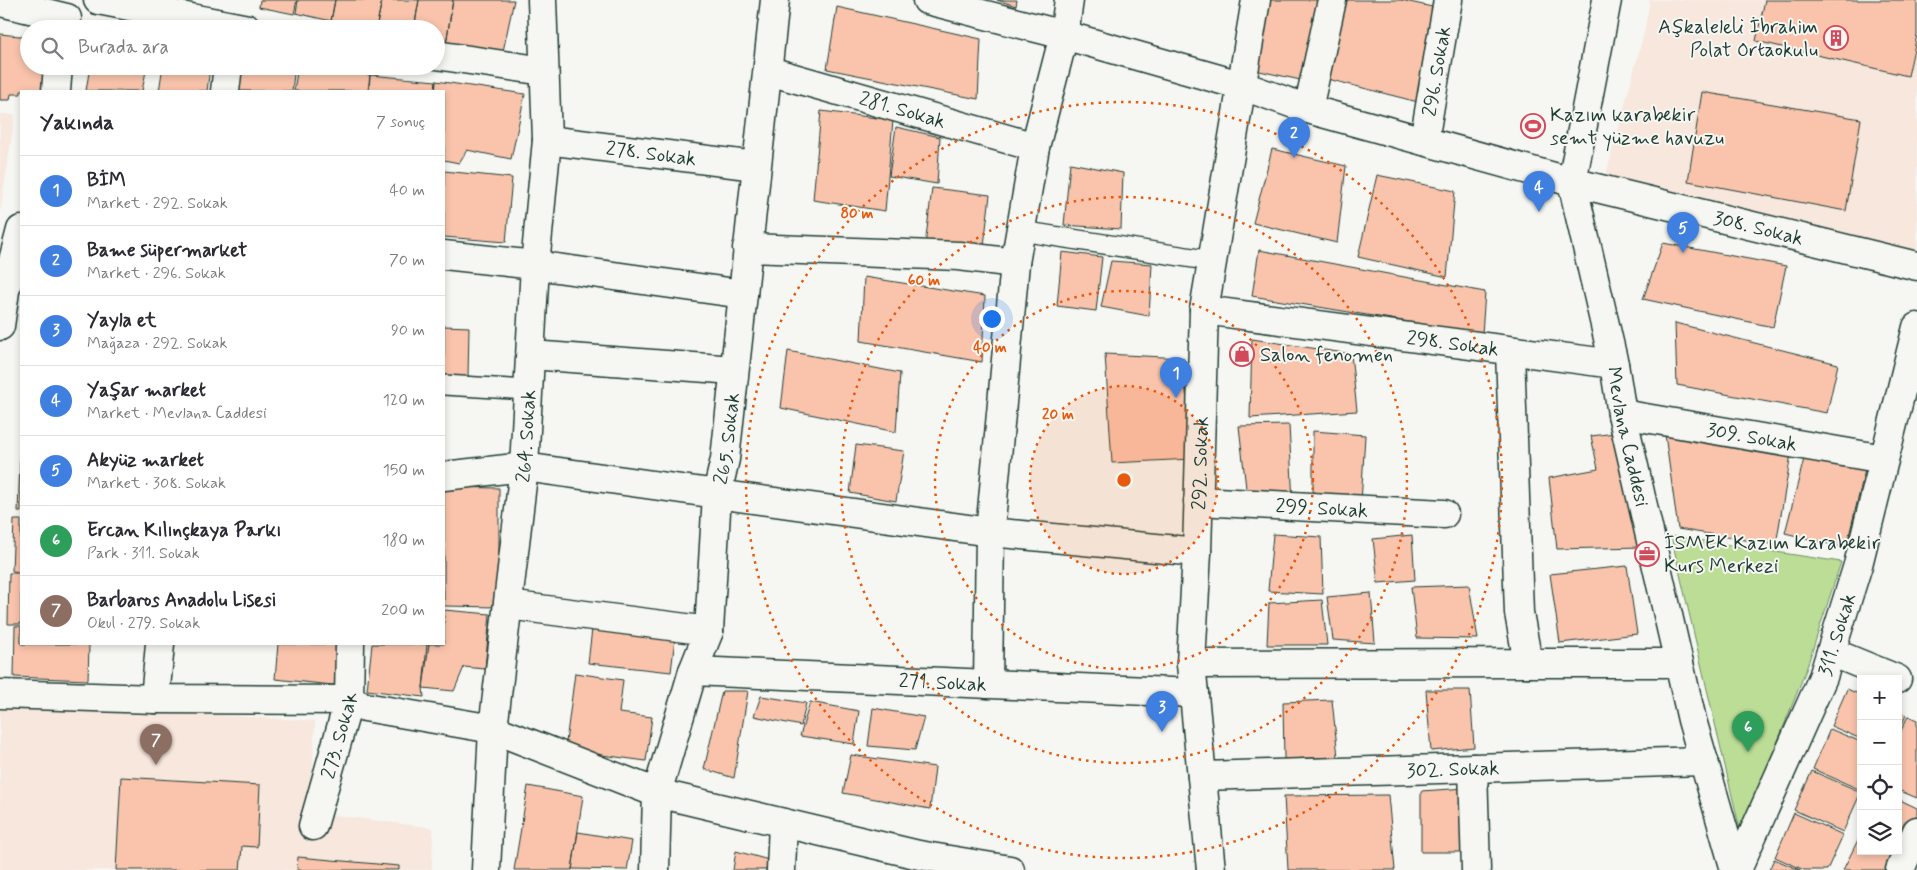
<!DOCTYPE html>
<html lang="tr">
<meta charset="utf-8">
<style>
:root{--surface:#fff;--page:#f2f2f3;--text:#2b2b33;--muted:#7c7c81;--line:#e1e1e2;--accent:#d1495b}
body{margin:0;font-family:Mynerve,sans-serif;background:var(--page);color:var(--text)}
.controls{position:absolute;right:15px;bottom:15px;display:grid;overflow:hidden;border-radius:0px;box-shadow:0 2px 8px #0003}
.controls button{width:45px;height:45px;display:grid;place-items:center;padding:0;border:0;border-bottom:1px solid var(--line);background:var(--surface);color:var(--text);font:25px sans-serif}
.you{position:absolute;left:991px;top:318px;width:18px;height:18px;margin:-12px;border:4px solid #fff;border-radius:50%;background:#1a73e8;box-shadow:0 0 0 8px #1a73e833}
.badge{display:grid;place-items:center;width:32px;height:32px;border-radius:50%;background:var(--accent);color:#fff;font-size:16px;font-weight:700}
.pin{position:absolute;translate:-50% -41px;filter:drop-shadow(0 1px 2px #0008)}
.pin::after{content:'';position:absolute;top:26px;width:18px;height:15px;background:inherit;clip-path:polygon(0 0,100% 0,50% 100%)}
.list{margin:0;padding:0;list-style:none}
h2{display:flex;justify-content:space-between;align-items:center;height:65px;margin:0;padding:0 20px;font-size:21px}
h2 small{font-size:16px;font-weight:400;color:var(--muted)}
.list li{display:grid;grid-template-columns:32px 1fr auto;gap:15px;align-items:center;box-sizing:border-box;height:70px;padding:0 20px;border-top:1px solid var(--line)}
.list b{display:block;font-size:19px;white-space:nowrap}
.list p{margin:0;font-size:16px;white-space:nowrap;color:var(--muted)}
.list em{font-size:16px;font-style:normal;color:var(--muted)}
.icon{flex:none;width:28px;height:28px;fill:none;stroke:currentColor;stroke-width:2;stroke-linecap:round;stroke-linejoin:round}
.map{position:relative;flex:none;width:1917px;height:870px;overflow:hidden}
.search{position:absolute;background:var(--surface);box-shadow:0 2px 8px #0003;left:20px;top:20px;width:425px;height:55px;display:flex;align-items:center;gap:12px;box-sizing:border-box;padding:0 18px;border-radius:28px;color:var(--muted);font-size:19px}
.panel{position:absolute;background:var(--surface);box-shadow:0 2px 8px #0003;left:20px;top:90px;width:425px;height:555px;border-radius:0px}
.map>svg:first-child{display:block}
</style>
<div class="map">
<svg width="1917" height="870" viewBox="0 0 1917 870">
<rect width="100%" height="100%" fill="#f6f6f2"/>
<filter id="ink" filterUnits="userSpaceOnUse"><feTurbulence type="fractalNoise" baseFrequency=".02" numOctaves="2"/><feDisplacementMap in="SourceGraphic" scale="10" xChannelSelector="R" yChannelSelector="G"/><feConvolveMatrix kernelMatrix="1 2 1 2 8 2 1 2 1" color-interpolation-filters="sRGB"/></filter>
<g filter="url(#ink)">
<path fill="#f7e7dd" d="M1650,0h267v256l-311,-81 38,-142z
M0,114l15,1 -15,97z
M0,702l315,19 -5,91 123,16 -1,42h-432z"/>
<path fill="#bbdd96" stroke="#6d8d65" d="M1671,536l170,26 -35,108 -65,164z"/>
<path fill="#fac4ac" stroke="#1f3d34" d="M260,0h37l-3,14 -35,-7z
M298,0h37l-4,21 -35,-8z
M335,0h47l-6,29 -45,-8z
M382,0h37l-5,29h-38z
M419,0h34l-7,44 -10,-1v-14h-22z
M453,0h61l-12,56 -56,-12z
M997,0h20l-1,6z
M1268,0h54l-17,81 -50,-11z
M1338,0h63l31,7 -10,96 -106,-27z
M1765,0h152v35l-9,41 -152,-35z
M837,7l144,32 -3,60 -151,-30z
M0,34l29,3v29h15l-2,25h-21v3h-10l-1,6h-10z
M90,66h57l-5,25h-56z
M163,66l47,2 -3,23h-48z
M228,66h67l-3,25h-66z
M298,66l72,9 -2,16h-74z
M370,75l66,6 -1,10h-66z
M436,81l89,13 -14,65 -44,-9 -8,13 -15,-3v-69h-9z
M1702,92l159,27 -15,92 -158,-30z
M821,111l72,9 -8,91 -72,-11z
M896,127l44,10 -3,47 -48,-8z
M1272,149l74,17 -9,77 -84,-20z
M1070,163l53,10 -2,56 -57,-4z
M444,171l68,7 -6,64 -62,-5z
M1377,175l78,16 -8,86 -89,-20z
M932,188l58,7 -7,59 -58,-8z
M1663,243l123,23 -13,61 -130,-28z
M1259,250l226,42 -3,42 -230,-38z
M1062,252l40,5 -6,54 -39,-5z
M1111,261l41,3 -3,52 -48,-9z
M864,277l121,19 -3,66 -121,-21z
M1675,323l163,41 -11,49 -150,-28z
M444,326l25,1 -1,51h-24z
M1252,339l99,15 6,57 -107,7z
M788,351l112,22 -4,59 -115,-24z
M1105,354l78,4 9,101 -80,4z
M1289,425l4,77 -46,-5 -8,-71z
M1664,427l128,21 -16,97 -98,-16z
M1313,431l52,4 -4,68 -48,-3z
M1616,433l26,114 -85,2 -8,-71 49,-9 -7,-33z
M856,445l48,6 -8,50 -46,-8z
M1806,451l60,15 -20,82 -61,-15z
M20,460l1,1v51h-3z
M444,487l55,1v119l-55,-1z
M14,520h7v52l-9,-1z
M1273,534l48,3 2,57 -55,-3z
M1412,535l3,45 -37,3 -5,-44z
M1627,566l10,68 -77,9 -10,-69z
M9,573h12v51h-13z
M1469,585l9,54 -61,-1 -6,-51z
M1371,593l4,50 -42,-3 -6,-43z
M1322,600l5,45h-60l2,-42z
M444,610l46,4 -5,55 -21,-2 -10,24 -31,-3 4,-44h17z
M15,626h6v18h68l-1,36 -74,-3z
M592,629l83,9 -4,34 -83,-9z
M278,644h68l-4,42 -67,-7z
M372,644h57l-6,44 1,9 -57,-7z
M575,673l48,7 -4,33 33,4 -6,44 -81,-11z
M1847,689l14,6v44l-30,-13z
M1426,690h44l4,57 -43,4z
M722,691h26l-14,87 -30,-9z
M761,696l45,7 -5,23 -47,-10z
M1332,700l6,57 -54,2 -1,-57z
M810,702l49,9 -5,33 -54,-8z
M873,708l51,9 -9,33 -47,-4z
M1898,711l8,4 -8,18z
M1908,716l9,4v78l-19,-8v-53z
M1830,729l31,13v48l-48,-21z
M851,755l84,12 -5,42 -87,-16z
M1812,771l49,21 -18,40 -49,-22z
M121,777l139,8 -3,62 -15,-1 -2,24h-124z
M528,786l55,10 -11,74h-58z
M1467,788l2,64h-48v-61z
M1388,795l7,75h-107l-4,-74z
M1898,799l19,9v13l-19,24z
M1794,813l49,22 -16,35h-23l-29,-13z
M578,832l54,9 -5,29 -55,-1z
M1861,834v17h37l-3,19h-52z
M736,851l40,11v8h-43z
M298,857l101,9v4h-102z
M1774,859l26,11h-31z"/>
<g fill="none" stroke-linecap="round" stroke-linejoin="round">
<defs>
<path id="service" d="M1021,231l191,30
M444,385l85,5"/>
<g id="minor">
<path d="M98,0l150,29"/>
<path d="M0,2l67,16"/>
<path d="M436,55l108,16"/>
<path id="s1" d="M769,71l266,76"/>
<path d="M56,91l2,-25"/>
<path d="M225,91l3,-25"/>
<path d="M1308,109l24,-109"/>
<path id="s2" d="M547,140l209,26"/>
<path id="s3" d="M1424,141l24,-141"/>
<path id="s4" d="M1572,182l345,84"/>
<path d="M747,248l212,8 56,7 20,-116 29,-112 5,-35"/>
<path d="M444,255l91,10 208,29"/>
<path id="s5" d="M1204,310l410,54"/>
<path d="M0,326l5,-35 16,-61"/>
<path d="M531,355l203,15"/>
<path id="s6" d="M1622,414l262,45"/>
<path d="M444,476l80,-9 466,65 207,20"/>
<path id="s7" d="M1198,501l246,13"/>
<path d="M508,605l201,26"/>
<path d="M1831,652l66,27"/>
<path d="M1528,663h151"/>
<path d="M1191,664l337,-1 -9,-50 -9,-262"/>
<path id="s8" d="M693,671l501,22"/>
<path d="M988,684l2,-152 25,-269"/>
<path d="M0,694l155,5 194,1 16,7 128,22 164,64 262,62 91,15"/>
<path d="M155,699l5,-55"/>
<path d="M1473,768l3,102"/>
<path id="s9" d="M1202,776l502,-15"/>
<path id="s10" d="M313,826l36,-126 1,-56"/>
<path id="s11" d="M486,870l7,-141 31,-262 11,-202 12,-125 -5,-140"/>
<path id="s12" d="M655,870l2,-77 36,-122 16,-40 8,-137 8,-35 50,-459"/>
<path d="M781,870l2,-47"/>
<path id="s13" d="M1211,870l-20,-206 6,-112 7,-242 52,-310"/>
<path id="s14" d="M1737,870l86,-193 35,-112 59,-238"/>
<path d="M1900,870l17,-39"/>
</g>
<g id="tertiary">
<path d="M927,0l137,35 179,51 65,23 264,73"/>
<path id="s15" d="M1607,0l-35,182 42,182 8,50 70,306 43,150"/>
</g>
</defs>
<use href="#service" stroke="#1f3d34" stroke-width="22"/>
<use href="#minor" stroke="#1f3d34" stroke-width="31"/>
<use href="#tertiary" stroke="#1f3d34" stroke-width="31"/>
<use href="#service" stroke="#f6f6f2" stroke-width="19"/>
<use href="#minor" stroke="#f6f6f2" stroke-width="28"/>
<use href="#tertiary" stroke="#f6f6f2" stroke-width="28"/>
</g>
</g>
<circle cx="1124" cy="480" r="94" fill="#e8590c" fill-opacity=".12"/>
<g fill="none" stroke="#e8590c" stroke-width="2.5" stroke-dasharray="2.5 5">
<circle cx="1124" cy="480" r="94"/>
<circle cx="1124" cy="480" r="189"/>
<circle cx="1124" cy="480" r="283"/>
<circle cx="1124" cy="480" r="378"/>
</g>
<defs>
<symbol id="building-ring" viewBox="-11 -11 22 22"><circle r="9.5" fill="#f6f6f2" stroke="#d1495b" stroke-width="1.5"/><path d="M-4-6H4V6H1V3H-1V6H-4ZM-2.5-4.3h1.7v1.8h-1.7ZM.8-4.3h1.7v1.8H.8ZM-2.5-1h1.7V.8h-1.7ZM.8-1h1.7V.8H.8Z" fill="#d1495b"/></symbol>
<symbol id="stadium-ring" viewBox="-11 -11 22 22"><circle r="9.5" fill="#f6f6f2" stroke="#d1495b" stroke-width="1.5"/><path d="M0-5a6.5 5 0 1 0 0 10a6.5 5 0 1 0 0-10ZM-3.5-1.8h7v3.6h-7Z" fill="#d1495b"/></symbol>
<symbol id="shop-ring" viewBox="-11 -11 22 22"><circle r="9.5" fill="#f6f6f2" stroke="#d1495b" stroke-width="1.5"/><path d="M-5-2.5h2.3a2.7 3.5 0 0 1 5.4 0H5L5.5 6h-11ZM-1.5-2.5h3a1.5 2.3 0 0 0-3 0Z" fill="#d1495b"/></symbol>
<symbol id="office-ring" viewBox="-11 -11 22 22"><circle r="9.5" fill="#f6f6f2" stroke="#d1495b" stroke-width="1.5"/><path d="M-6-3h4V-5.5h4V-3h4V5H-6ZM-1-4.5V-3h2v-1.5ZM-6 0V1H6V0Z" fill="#d1495b"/></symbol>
</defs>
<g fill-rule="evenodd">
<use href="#building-ring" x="1822" y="24" width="28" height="28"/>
<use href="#stadium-ring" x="1519" y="112" width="28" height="28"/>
<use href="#shop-ring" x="1228" y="340" width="28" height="28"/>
<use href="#office-ring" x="1633" y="540" width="28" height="28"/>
</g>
<g text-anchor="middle" stroke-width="4" stroke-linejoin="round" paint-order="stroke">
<g font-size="20" fill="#1f3d34" stroke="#f6f6f2" text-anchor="start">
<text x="1818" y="33" text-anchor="end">Aşkaleleli İbrahim<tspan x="1818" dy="23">Polat Ortaokulu</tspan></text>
<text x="1550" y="121">Kazım karabekir<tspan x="1550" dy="23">semt yüzme havuzu</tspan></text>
<text x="1260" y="361">Salon fenomen</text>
<text x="1664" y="549">İSMEK Kazım Karabekir<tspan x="1664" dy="23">Kurs Merkezi</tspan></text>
</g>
<g font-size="20" fill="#1f3d34" stroke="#f6f6f2">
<text dy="7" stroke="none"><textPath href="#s3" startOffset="71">296. Sokak</textPath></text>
<text dy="7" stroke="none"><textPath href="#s1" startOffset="139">281. Sokak</textPath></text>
<text dy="7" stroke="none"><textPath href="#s2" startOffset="105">278. Sokak</textPath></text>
<text dy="7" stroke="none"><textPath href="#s4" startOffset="192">308. Sokak</textPath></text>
<text dy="7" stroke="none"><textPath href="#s5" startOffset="251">298. Sokak</textPath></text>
<text dy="7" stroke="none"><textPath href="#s11" startOffset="436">264. Sokak</textPath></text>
<text dy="7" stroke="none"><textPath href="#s15" startOffset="446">Mevlana Caddesi</textPath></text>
<text dy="7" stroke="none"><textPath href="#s6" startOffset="132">309. Sokak</textPath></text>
<text dy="7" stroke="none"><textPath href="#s12" startOffset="441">265. Sokak</textPath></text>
<text dy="7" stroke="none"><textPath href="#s13" startOffset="408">292. Sokak</textPath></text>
<text dy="7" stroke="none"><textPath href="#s7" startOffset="124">299. Sokak</textPath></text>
<text dy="7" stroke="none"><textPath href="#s14" startOffset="256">311. Sokak</textPath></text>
<text dy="7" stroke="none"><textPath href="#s8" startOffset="250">271. Sokak</textPath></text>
<text dy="7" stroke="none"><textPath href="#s10" startOffset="94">273. Sokak</textPath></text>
<text dy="7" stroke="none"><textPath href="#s9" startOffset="251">302. Sokak</textPath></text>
</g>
</g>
<circle cx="1124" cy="480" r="8" fill="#e8590c" stroke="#f6f6f2" stroke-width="2.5"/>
<g font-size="15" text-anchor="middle" font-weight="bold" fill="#e8590c" stroke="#f6f6f2" stroke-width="4" stroke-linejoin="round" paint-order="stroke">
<text x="857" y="218">80 m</text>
<text x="924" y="285">60 m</text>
<text x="990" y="352">40 m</text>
<text x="1058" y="419">20 m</text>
</g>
</svg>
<div class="controls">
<button>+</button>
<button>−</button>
<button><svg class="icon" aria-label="locate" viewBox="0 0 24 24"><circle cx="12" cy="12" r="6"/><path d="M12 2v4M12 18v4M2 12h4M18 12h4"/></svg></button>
<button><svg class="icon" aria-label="layers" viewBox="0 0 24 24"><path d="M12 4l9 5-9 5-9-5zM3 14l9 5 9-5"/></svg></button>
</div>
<div class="you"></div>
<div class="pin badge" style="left:1176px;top:398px;background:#3f7fe0">1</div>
<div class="pin badge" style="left:1294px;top:158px;background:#3f7fe0">2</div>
<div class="pin badge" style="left:1162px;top:732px;background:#3f7fe0">3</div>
<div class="pin badge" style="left:1539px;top:212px;background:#3f7fe0">4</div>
<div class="pin badge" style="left:1683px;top:253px;background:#3f7fe0">5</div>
<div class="pin badge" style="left:1748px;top:752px;background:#2e9e5b">6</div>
<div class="pin badge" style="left:156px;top:765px;background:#8d6e63">7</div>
<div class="search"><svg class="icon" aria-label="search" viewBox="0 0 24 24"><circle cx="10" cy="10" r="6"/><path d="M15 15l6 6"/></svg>Burada ara</div>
<section class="panel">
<h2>Yakında<small>7 sonuç</small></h2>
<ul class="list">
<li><span class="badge" style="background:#3f7fe0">1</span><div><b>BİM</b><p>Market · 292. Sokak</p></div><em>40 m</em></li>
<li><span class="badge" style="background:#3f7fe0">2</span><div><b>Bame süpermarket</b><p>Market · 296. Sokak</p></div><em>70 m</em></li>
<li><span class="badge" style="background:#3f7fe0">3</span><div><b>Yayla et</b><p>Mağaza · 292. Sokak</p></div><em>90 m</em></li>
<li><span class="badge" style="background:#3f7fe0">4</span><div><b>Yaşar market</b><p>Market · Mevlana Caddesi</p></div><em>120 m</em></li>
<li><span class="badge" style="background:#3f7fe0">5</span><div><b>Akyüz market</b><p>Market · 308. Sokak</p></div><em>150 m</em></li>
<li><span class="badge" style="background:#2e9e5b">6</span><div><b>Ercan Kılınçkaya Parkı</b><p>Park · 311. Sokak</p></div><em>180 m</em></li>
<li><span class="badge" style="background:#8d6e63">7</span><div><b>Barbaros Anadolu Lisesi</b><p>Okul · 279. Sokak</p></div><em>200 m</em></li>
</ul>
</section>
</div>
